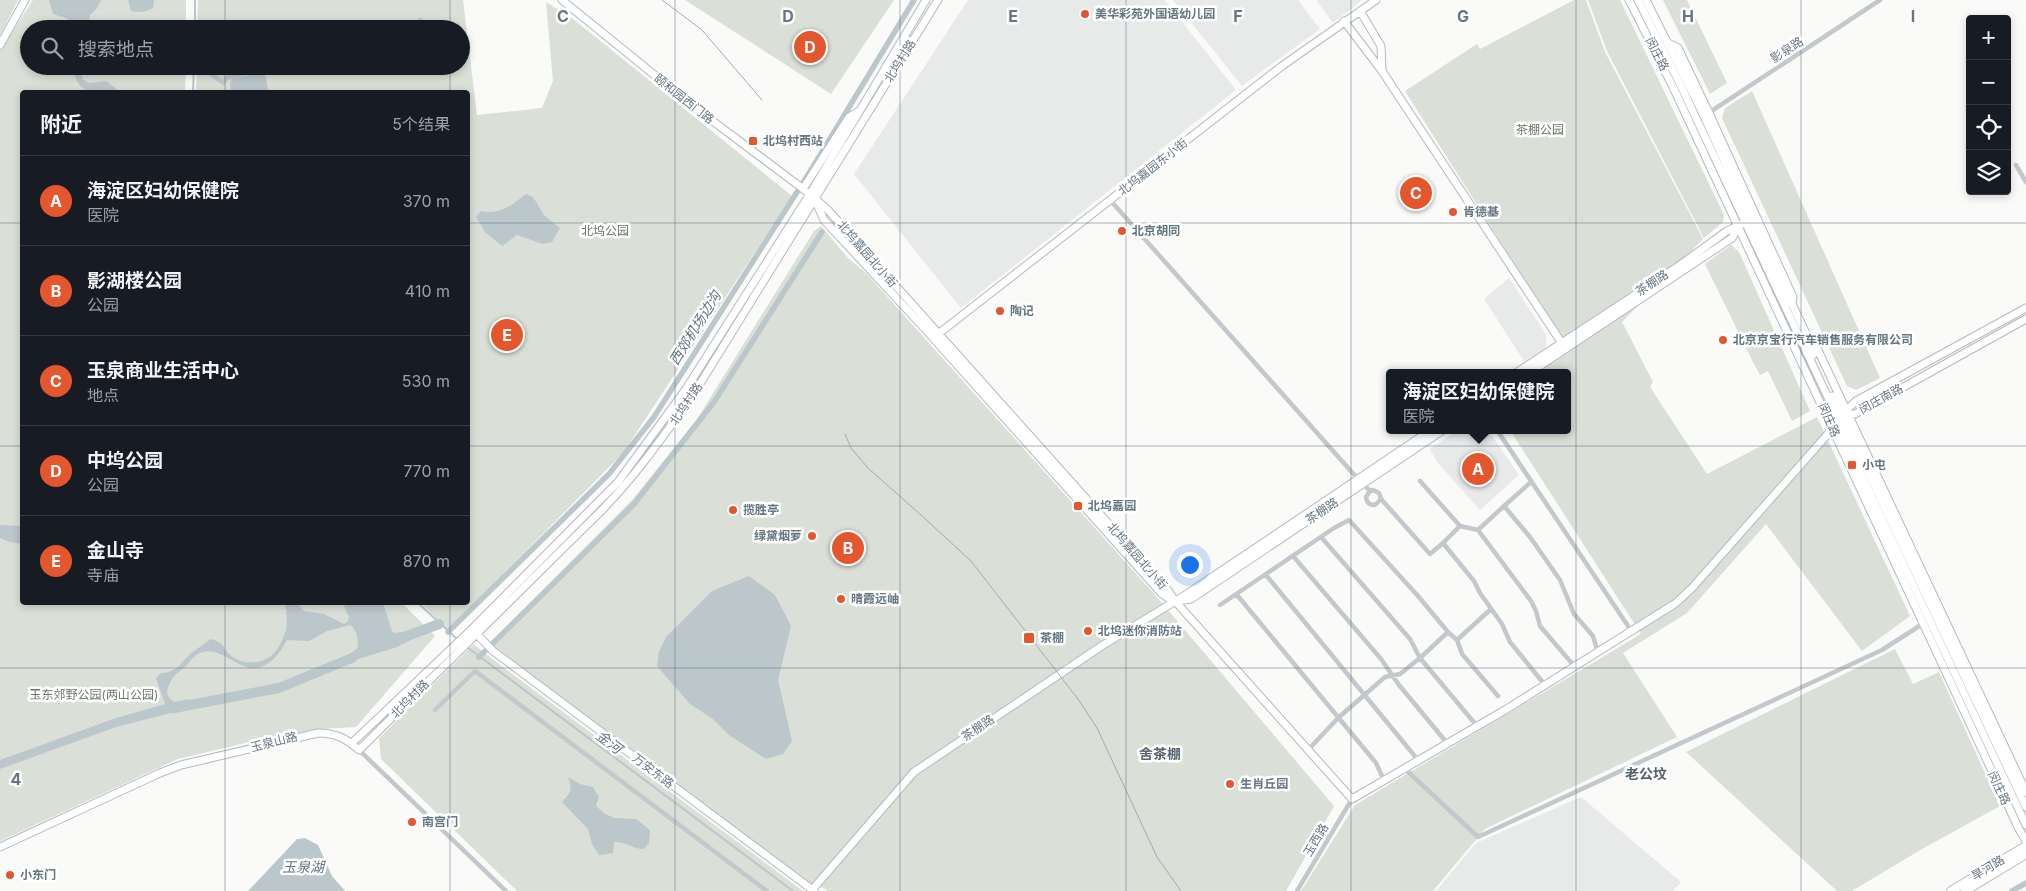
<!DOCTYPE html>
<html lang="zh">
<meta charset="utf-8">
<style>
:root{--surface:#171b24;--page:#242831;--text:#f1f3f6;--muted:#9ea1a6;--line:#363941;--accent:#e4572e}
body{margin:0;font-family:Inter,"Noto Sans SC",sans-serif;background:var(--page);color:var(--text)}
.controls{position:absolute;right:15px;top:15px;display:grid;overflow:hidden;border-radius:5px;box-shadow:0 2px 8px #0003}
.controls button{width:45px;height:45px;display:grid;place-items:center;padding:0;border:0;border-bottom:1px solid var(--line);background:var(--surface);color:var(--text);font:25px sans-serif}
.you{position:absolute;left:1189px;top:564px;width:18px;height:18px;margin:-12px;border:4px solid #fff;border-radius:50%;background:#1a73e8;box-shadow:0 0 0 8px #1a73e833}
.badge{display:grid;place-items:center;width:32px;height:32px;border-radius:50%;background:var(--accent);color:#fff;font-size:16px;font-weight:700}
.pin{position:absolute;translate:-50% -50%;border:2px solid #fff;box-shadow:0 1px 5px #0006}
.popup{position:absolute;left:1386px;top:369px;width:185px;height:65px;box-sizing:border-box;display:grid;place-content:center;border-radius:5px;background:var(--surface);filter:drop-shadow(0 1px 4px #0005);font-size:16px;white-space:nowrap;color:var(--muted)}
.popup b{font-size:19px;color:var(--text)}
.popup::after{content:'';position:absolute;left:50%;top:100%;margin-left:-10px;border:10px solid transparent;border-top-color:var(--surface)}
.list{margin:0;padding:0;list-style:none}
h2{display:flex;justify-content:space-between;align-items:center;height:65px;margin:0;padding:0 20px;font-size:21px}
h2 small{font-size:16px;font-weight:400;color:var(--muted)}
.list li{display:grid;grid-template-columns:32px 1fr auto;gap:15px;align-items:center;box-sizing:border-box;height:90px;padding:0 20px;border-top:1px solid var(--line)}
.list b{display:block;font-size:19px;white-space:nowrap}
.list p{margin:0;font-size:16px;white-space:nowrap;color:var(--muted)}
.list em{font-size:16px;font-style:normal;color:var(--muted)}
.icon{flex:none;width:28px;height:28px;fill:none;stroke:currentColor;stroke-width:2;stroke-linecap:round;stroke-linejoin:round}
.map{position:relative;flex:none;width:2026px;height:891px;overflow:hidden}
.search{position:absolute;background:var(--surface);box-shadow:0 2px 8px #0003;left:20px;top:20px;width:450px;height:55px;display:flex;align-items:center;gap:12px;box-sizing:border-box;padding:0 18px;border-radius:28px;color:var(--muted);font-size:19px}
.panel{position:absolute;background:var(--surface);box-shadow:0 2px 8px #0003;left:20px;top:90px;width:450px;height:515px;border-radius:5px}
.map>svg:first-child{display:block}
</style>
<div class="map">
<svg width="2026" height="891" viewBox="0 0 2026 891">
<rect width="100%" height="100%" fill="#fafaf8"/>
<path fill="#e8e9e9" d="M968,0h197l71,90 -275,218 -107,-134z
M1173,0h125l22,29 -78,57z
M1316,0h46l-29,23z
M1509,278l37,56v14l-22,13 -40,-62z
M1458,430h30l31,45 -39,35 -43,-48 -7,-13z
M1581,797l100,85 -8,9h-237l40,-48z"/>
<path fill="#dadfd7" d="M0,0h18l-18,36z
M33,0h153v29h-157v37h157l-1,26h-163v510l380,1 33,33 -79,91 -36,2 -53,9 -89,21 -178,82v-791z
M198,0h265l14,115 65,-7 11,-27 -7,-79 26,16 220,178 -169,257 -175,177 -27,-27 47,-1v-510h-272l1,-26h264v-37h-264z
M685,0h209l-63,94z
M1574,0h12l19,52 98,187 -81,83 31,60 -3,5 57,87 110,-57 93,199 -48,35 -96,-127 -79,89 -64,40 54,84 -192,92 -52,62h-132l54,-86 286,-171 -131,-204h57v-57h-32l34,-23 -164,-259 72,-47 3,5z
M1588,0h32l104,215 -1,7 -19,16 -97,-187z
M1663,0h24l40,83 -17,11z
M1752,91l128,287 -24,12 -9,-4 -125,-268 3,-10z
M821,226l27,32 18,15 290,323 178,210 -48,85h-458l-12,-7 -5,2 -303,-228 -18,-15 143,-144 64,-80 117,-188z
M1731,245l8,7 71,159 -18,10 -24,-50 -8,4 -7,-13 -48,-98z
M474,644l13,11 316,236h-286l-136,-132 -2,-21z
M1895,649l18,35 26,-12 61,134 -78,43 -70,42h-15l-151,-139z"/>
<path fill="#bbc7cb" d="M49,0h52l-4,8 -7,7 -2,14h-13l-1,-6 -8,-5 -13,-4z
M128,0h26v1l-1,7c-7,4 -14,5 -22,3z
M73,66h6l4,14 6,3 18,-2 8,7 3,4c-25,1 -42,3 -45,-26z
M262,72l4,5 2,15h-37l-1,-9 2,-4z
M526,194l7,3 11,18 16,13 -8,14 -9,2 -26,-9 -15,11 -17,-14 -9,-15 5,-6c20,4 31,-6 45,-17z
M0,525l22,1v18l-12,-2 -10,-4z
M749,576l26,19 16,31 -13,54 14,61 -9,13 -17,5 -37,-24 -16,-16 -23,-15 -33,-38 2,-14 7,-15 46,-46z
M285,603h12l7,8 20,3 20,10 4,-3 1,-4 -5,-11 3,-3h36l9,28 3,2 21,-3 4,5 -23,12 -55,17h-3c5,-8 13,-10 19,-17 0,-8 -1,-17 -8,-22l-23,6 -18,10 -22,-1c-6,11 -13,22 -26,27 -22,8 -42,-27 -65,-12 -4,3 -7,8 -10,11 -7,6 -12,8 -16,17 -4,9 -5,12 4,19l15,-3 -3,10 -70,18 -116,42v-9l116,-42 49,-14 -9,-26 5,-5c17,0 21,-13 33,-22 5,-4 11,-7 16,-12 17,4 11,10 23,18 14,10 36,6 45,-9 3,-4 6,-13 8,-18 2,-9 0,-18 -1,-27z
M568,777l12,7 13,3 6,10 -3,9 9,8 9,4 22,1 14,11 -1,13 -5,6c-12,0 -19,-8 -30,-7l-1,11 -14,2 -7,-11 -4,-15 -26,-27c9,-10 11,-13 6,-25z
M305,838l13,7 14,31 13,15h-97l49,-52z"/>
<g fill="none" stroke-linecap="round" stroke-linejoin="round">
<path stroke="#bbc7cb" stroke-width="2" d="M195,29v-29
M193,92l1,-26
M417,602l40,37
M467,647l326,244"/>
<path stroke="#bbc7cb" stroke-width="5.5" d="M448,632l161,-158 45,-57 157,-247 103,-170
M479,657l155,-153 80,-102 108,-170
M2012,891l14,-8"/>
<path stroke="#bbc7cb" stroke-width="10" d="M407,636l32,-12
M174,708l105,-20 73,-30"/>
<defs>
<path id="secondary" d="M562,0l132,107 116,87 18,16 339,379 8,12 177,198 153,-89 171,-107 16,-15 135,-153 15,-21 14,-13 170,-93
M1629,0l44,87 346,742 7,12
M1638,0l42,84 152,322 12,32 182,387
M1646,0l58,116 83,184 5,4 18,38 -1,5 4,8
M1360,11l21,35 1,25
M1344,21l38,50 183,277
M1668,43l10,5 31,65 84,184 -1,7
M0,45l25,-45
M803,189l46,-72 10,-6
M816,202l8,18 102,110 236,264 11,7
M933,338l349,-272 94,-66
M1810,342l6,4 210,446
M1516,373l160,-105 51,-37 15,-7
M1529,373l203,-135 7,-12
M1832,396l194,411
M1845,414h10l171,-95
M1177,601l14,-2 252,-169
M473,630l20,21 321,240
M352,743l120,-114 146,-147 68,-93 124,-195 116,-194
M0,847l160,-74 21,-8 137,-32c17,0 28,5 41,17l244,-241c34,-35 61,-74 90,-114l245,-395
M812,890l102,-118 189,-127 84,-51 244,-164"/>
<path id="primary" d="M1951,891l75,-45
M1965,891l61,-37"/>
</defs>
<use href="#secondary" stroke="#b3babf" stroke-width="9"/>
<use href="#primary" stroke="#b5babe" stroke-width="10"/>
<path stroke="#c3c8cc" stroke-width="4.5" d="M394,29l14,-2 13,-7
M202,66l21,17 4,-5 42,-12
M1707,114l173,-114
M2016,165l10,17
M1110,200l248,279 12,12 3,-1 6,3 2,6 49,55 13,-11
M1497,430l135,202
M1420,481l40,45 18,4 53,71 5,10 4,15 35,41
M1531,482l-27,24 26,31 30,43 14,34 19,22 5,17
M1370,491l-4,6c1,6 3,8 9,8l6,-6
M1460,526l-17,17 31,38 6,12 22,31 8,18 35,43
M1478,530l26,-24
M1293,556l88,103 18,26 48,58
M1266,575l152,185
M1237,595l139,168 8,17
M1220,605l114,-77 15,-8 69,76 30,36 9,8 5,14 36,42
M1448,632l-28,26 57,68
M1457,640l34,-31
M435,710l40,-39 292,220
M359,750l147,141
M1308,750l30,-32 47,-41 15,-3 20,-16 -10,-19 -89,-102
M1404,768l74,69 404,-187 42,-27
M1297,891l55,-92"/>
<use href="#secondary" stroke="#fff" stroke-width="7"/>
<use href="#primary" stroke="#fff" stroke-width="8"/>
<path stroke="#a2aab0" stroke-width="1" d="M662,0l40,30 60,70
M845,434l6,14 17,20 53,47 50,46 107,138 19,29 60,129 24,34"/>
</g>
<path fill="none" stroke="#657683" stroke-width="1" stroke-opacity="0.55" d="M225,0v29M450,0v29M675,0v891M900,0v891M1126,0v891M1351,0v891M1576,0v891M1801,0v891M225,66v26M450,66v26M0,223h22M468,223h1558M0,446h22M468,446h1558M225,602v289M450,602v289M0,668h2026"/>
<g fill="#e4572e" stroke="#fff" stroke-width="2">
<circle cx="1085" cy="14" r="5"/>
<rect x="748" y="136" width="10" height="10" rx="2.5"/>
<circle cx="1453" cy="212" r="5"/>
<circle cx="1122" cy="231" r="5"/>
<circle cx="1000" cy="311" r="5"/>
<circle cx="1723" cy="340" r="5"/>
<rect x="1847" y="460" width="10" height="10" rx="2.5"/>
<rect x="1073" y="501" width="10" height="10" rx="2.5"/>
<circle cx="733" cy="510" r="5"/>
<circle cx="812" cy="536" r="5"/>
<circle cx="841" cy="599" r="5"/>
<circle cx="1088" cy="631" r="5"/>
<rect x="1023" y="632" width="12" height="12" rx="2.5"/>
<circle cx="1230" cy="784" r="5"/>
<circle cx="412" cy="822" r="5"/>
<circle cx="10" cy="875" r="5"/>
</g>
<g text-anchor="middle" stroke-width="5" stroke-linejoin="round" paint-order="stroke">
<g font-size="12" font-weight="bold" fill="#657683" stroke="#fff" text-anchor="start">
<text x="1095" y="18">美华彩苑外国语幼儿园</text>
<text x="763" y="145">北坞村西站</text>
<text x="1463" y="216">肯德基</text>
<text x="1132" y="235">北京胡同</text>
<text x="1010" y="315">陶记</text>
<text x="1733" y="344">北京京宝行汽车销售服务有限公司</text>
<text x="1862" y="469">小屯</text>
<text x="1088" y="510">北坞嘉园</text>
<text x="743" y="514">揽胜亭</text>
<text x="802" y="540" text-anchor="end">绿黛烟萝</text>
<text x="851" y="603">晴霞远岫</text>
<text x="1098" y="635">北坞迷你消防站</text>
<text x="1040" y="642">茶棚</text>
<text x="1240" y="788">生肖丘园</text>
<text x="422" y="826">南宫门</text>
<text x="20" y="879">小东门</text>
</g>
<g font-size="12" fill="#657683" stroke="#fff">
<text transform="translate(1787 50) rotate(-33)" y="4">影泉路</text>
<text transform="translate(1657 54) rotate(63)" y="4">闵庄路</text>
<text transform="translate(900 61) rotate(-58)" y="4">北坞村路</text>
<text transform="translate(684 99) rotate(38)" y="4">颐和园西门路</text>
<text transform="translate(1153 167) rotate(-38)" y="4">北坞嘉园东小街</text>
<text transform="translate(867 254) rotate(49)" y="4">北坞嘉园北小街</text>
<text transform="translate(1652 283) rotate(-33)" y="4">茶棚路</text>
<text transform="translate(1881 399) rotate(-29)" y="4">闵庄南路</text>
<text transform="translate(686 404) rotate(-56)" y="4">北坞村路</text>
<text transform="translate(1829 420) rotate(67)" y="4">闵庄路</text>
<text transform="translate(1322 511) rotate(-34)" y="4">茶棚路</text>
<text transform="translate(1137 556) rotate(49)" y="4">北坞嘉园北小街</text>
<text transform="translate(410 699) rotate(-45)" y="4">北坞村路</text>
<text transform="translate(978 728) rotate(-34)" y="4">茶棚路</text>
<text transform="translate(274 742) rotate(-14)" y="4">玉泉山路</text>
<text transform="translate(653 771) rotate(37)" y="4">万安东路</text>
<text transform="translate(1999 788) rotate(65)" y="4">闵庄路</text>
<text transform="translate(1316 840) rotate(-59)" y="4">玉西路</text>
<text transform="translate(1988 868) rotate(-31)" y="4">旱河路</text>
</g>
<g font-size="12" fill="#687a64" stroke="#fff">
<text x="1540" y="134">茶棚公园</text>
<text x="605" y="235">北坞公园</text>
<text x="94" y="699">玉东郊野公园(两山公园)</text>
</g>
<g font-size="14" font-style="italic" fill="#60757c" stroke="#fff">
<text transform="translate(695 328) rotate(-58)" y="5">西郊机场边沟</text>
<text transform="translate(609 742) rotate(37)" y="5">金河</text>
<text x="303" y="872">玉泉湖</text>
</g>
<g font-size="14" font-weight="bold" fill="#57646e" stroke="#fff">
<text x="1160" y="759">舍茶棚</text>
<text x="1646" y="779">老公坟</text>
</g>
</g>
<g font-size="16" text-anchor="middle" font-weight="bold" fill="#657683" stroke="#fff" stroke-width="5" stroke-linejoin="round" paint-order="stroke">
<text x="563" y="22">C</text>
<text x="788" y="22">D</text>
<text x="1013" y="22">E</text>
<text x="1238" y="22">F</text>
<text x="1463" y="22">G</text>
<text x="1688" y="22">H</text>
<text x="1913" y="22">I</text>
<text x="16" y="785">4</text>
</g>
</svg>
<div class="controls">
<button>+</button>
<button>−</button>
<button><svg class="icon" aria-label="locate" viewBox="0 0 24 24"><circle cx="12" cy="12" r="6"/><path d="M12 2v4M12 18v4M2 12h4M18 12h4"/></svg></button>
<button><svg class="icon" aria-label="layers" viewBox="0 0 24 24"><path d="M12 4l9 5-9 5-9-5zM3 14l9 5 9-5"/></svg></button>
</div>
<div class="you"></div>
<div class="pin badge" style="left:1478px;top:469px">A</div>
<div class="popup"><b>海淀区妇幼保健院</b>医院</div>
<div class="pin badge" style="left:848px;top:548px">B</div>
<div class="pin badge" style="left:1416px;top:193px">C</div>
<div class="pin badge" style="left:810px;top:47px">D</div>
<div class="pin badge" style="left:507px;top:335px">E</div>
<div class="search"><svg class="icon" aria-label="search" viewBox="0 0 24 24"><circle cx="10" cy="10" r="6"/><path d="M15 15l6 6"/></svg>搜索地点</div>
<section class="panel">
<h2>附近<small>5个结果</small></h2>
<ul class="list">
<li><span class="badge">A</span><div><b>海淀区妇幼保健院</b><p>医院</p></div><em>370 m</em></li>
<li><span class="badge">B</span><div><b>影湖楼公园</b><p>公园</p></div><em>410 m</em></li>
<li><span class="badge">C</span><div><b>玉泉商业生活中心</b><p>地点</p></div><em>530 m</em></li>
<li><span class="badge">D</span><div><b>中坞公园</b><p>公园</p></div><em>770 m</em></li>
<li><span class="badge">E</span><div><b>金山寺</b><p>寺庙</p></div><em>870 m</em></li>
</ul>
</section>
</div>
